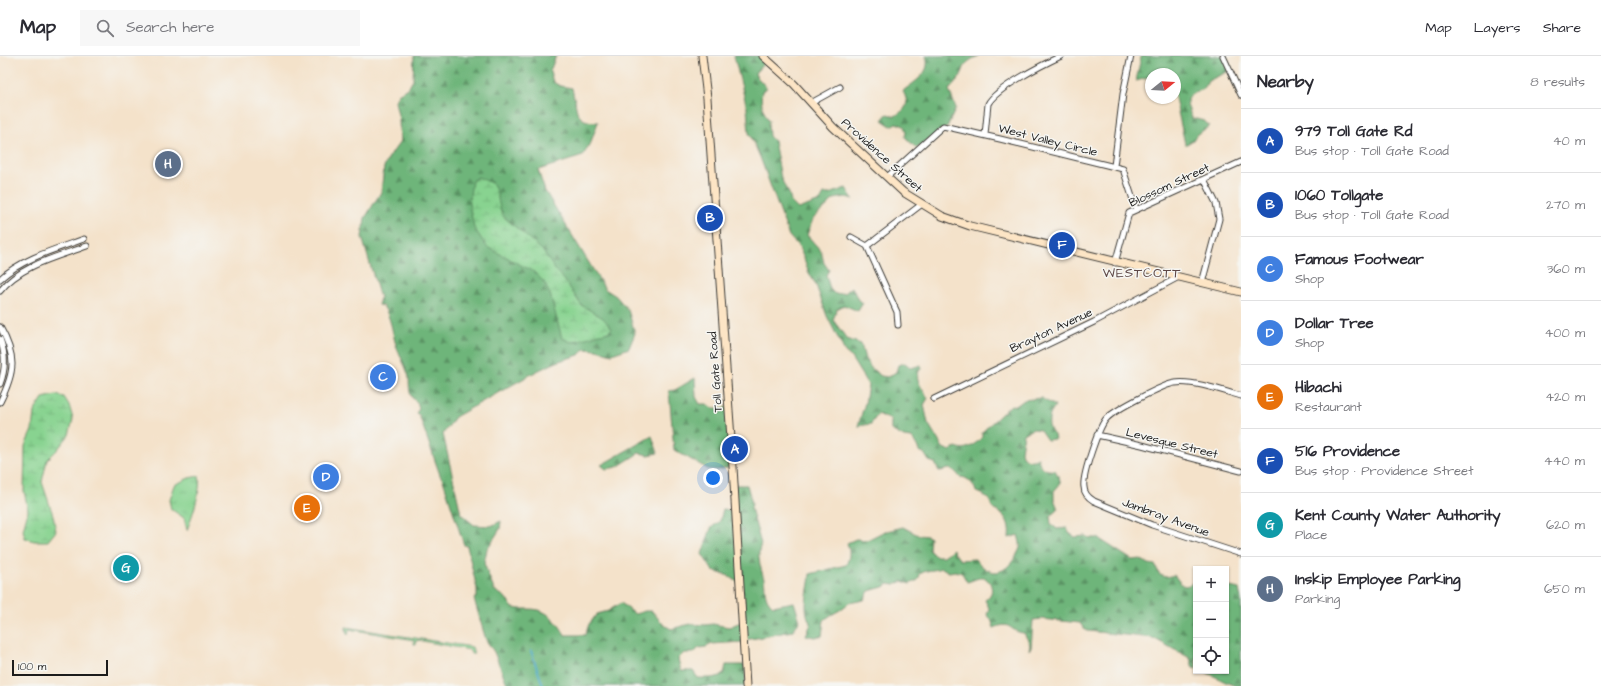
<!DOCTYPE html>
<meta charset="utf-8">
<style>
:root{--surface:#fff;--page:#f7f7f7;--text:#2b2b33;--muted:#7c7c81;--line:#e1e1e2;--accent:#c8321e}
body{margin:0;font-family:"Architects Daughter",sans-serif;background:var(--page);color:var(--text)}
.controls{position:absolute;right:12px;bottom:12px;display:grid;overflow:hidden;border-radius:0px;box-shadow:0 1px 3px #0004}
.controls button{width:36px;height:36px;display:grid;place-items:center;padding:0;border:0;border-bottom:1px solid var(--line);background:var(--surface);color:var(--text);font:20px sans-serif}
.compass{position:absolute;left:1145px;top:12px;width:36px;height:36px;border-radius:50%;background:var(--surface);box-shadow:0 1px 3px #0004;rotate:72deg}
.scale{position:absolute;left:12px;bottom:10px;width:96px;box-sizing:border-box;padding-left:4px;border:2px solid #1c1c1c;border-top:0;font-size:11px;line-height:14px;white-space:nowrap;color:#1c1c1c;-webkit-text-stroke:3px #f6f6f2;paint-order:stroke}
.you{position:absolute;left:713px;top:422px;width:14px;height:14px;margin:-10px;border:3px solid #fff;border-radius:50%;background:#1a73e8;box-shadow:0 0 0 6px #1a73e833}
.badge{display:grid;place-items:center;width:26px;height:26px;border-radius:50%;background:var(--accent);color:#fff;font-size:13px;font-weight:700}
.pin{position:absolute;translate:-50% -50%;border:2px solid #fff;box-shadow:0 1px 4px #0006}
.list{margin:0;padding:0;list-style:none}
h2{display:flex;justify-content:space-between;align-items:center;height:52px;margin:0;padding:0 16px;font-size:17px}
h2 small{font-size:13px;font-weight:400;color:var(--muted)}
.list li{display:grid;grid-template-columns:26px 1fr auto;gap:12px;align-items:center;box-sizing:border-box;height:64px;padding:0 16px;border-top:1px solid var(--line)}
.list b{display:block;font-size:15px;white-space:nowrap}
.list p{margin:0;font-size:13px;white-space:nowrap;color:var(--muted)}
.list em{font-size:13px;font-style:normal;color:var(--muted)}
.icon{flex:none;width:22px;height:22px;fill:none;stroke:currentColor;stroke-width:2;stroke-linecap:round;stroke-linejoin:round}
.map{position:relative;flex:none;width:1241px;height:630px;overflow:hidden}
header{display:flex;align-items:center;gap:24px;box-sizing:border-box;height:56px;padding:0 20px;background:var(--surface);border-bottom:1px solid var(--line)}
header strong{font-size:19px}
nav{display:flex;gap:22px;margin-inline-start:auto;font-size:14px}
.search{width:280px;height:36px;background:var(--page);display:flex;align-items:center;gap:10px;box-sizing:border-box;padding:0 14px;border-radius:0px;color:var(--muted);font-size:15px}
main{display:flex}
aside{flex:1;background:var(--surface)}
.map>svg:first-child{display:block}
</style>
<header>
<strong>Map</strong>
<div class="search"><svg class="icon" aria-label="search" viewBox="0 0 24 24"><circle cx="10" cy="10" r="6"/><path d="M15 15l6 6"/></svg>Search here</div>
<nav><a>Map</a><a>Layers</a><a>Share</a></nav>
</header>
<main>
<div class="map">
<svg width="1241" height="630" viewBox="0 0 1241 630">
<defs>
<pattern id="grass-tufts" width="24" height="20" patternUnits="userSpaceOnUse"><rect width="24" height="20" fill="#88d390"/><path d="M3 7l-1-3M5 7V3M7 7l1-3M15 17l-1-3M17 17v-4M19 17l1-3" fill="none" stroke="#75b57c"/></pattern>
<pattern id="forest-firs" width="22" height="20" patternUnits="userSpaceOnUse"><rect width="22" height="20" fill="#6eb57a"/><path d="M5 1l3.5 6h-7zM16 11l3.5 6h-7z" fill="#5a9263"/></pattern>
<pattern id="wetland-marsh" width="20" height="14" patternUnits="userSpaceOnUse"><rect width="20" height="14" fill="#88d390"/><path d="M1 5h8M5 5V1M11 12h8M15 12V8" fill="none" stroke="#75b57c"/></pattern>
</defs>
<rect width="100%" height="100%" fill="#f6f6f2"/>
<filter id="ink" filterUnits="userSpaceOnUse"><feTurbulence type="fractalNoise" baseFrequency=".025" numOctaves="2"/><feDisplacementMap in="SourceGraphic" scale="8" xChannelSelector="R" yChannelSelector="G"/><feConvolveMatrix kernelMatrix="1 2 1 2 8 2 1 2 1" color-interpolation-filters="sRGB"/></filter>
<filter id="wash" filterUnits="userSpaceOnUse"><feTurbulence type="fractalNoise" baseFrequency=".012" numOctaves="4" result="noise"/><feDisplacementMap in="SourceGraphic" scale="16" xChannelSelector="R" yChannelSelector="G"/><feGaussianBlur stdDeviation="0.9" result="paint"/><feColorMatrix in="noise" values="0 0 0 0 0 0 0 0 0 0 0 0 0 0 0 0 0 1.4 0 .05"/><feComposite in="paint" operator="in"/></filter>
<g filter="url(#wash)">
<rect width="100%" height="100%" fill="#f4e2ca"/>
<path fill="url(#grass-tufts)" stroke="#527856" d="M199,420c3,14 -7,40 -12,54l-3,-12 -13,-9 -2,-9 5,-15 15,-7z
M346,571l126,20 2,7h-3l-1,-4 -53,-10 -1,5 -2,-1v-4l-65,-11 -1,6 -1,-1z"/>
<path fill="url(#forest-firs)" stroke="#45684b" d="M414,0h142l-6,15 3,11 7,4 12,2 2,10h1c1,18 5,24 23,24l-6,17 -9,17 -45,14 7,21 60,98 11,7 12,14 7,23 -6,15 -17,6 -15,-4 -13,-1 -5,6 -20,6 -22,10 -82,46 -12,17 18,80 13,11 17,1 10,-5 -1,8 -13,20 -3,14 10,27 11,7 8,11c8,2 18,0 26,2 12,4 21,15 26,25h20l4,-11 8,-10 11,-3 13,-8 14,11 10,-3h7l11,13 8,5 19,-5 15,1 8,-1 16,3 12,-5 -2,-39 -10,-7 -16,-5 -11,-17 9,-26 9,-7 3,-12 11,3 -1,-27h14l5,18 -1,5 10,36c-5,12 0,24 3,35 2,10 -1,19 9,27l21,-4 6,19 -8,10c-16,3 -32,7 -49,9v2l-31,2 -6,3 -7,1 -5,5h-10l-6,6 3,12h12l5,7c9,0 18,1 26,-4l2,-9h19l1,21h-238l-14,-34 -8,-12 -12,-41 3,-2v-8l-10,-43 -3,-1 -2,-6 -19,-59 -3,-5 -21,-60 -3,-2 3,-4 -2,-7c-11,-7 -6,-18 -9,-28 -3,-10 -9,-19 -12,-29 -4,-13 -5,-28 -13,-39l-5,-1 2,-7 -18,-61 3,-19 16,-26 3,-25 5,-10 11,-15 -1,-22 -4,-19 3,-7 11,-7 4,-7z
M734,0h28l3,6 -10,11 1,3 11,12 -5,3c-2,12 1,20 7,30l-1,3 1,12 5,5 7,37 5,11 3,4 2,9 7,7 22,-8 4,-7h5l17,-6 7,11 -7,-2 -12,2 -21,20 -6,16 14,16 3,12 5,7 -3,5 4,14 5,5 10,-1 7,-6 6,13 5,3 -5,8 -14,-6 -7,4 -4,11 14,19 14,5 4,15 6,9 10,8 7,1 8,-5 2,-7 7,-2 6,5 10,-3v4c-9,8 2,20 7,29l-4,7 4,18 15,25 7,3 6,-4c11,5 18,-3 26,-9v-6l29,-27 5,1 8,-6 17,-2 14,8c-7,9 -9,21 -1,29l1,4 -8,1 -7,-10 -8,-1 -8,5 -3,17 1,5c6,4 9,6 16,2 2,10 7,13 17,12l5,10v4l-6,7v8l4,10 -8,7 1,8 6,5 10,-1 2,5 6,4 11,-1 4,2h8l34,22 8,-1 9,5 6,1 5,10 6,2 8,-2 8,10 4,1 10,-4v87l-3,-1 -3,-10 -37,-20 -65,-7 -4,-2 -4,-6 -38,-4 -9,1 -2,28 -2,2 1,-6 -6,-11c-15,-1 -12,-13 -30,-5l-3,-9 -4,-4 2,-7 -4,-8c2,-2 4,-3 5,-5 4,-5 0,-17 -7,-17 -5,-1 -11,3 -16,4l-5,-9 -7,-2 -6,1 -7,-4c-8,3 -15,1 -22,6l-2,6 -8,4 -8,-3 -7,4 -6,-1 -6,3 -14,4 -5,9 -15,3 -9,7 -9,5 -7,5 -2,16 -8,1 -8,-2 5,-11c-10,-16 -2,-32 -1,-50l36,-9c4,-8 4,-14 1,-22l9,-4 11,1 16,-8 20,-5 15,8 9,1 3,2 -1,12 6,6h9l9,-7 1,6h2l4,5 15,-1c4,4 9,10 15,12 14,5 25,-11 30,-23 1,-4 -1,-9 -2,-13l-9,3c1,-8 0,-19 -8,-24 -3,-2 -5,-3 -8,-5 -3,-10 -8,-15 -17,-17 -2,-8 -8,-15 -16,-15 -10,-12 -9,-7 -21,-6l-4,-8 -6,-2 -5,-8 -5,-2 -2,-5 -5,-8 -8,-1 -13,-7v-10l-13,-6 -7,10 -13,2 7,-23 3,-18 -18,-29 -5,-4 -18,-36 -11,-31 -8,-14 -8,-23 -11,-12 -29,-79 -11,-24 -2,-25z
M926,0h53c-18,7 -12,11 -21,24 -3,3 -6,7 -9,10l7,18 -9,19 -31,21 -11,-11 1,-5 -2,-6 -8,-3 -5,3 -9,-6 5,-6 8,2c13,-8 14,-12 8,-25 12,-10 29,-18 23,-35z
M1143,0h80l6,15 -21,10 -4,8c-20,7 -20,9 -12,29l12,3 6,5 -13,8 -4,6 -6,4h-2l-10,-46v-24h-24v3l-15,4 5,-24z
M695,322l1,19 4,7h7c6,6 12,4 20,3l4,60 -13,3 -10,-1 -34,-19 -5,-59 6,-1z
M652,380l6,17 -9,2 -10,-2 -22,14 -11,2 -5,-4z
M1226,529l4,2 9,2 2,11v86c-14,0 -25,-11 -39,-15h24z"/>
<path fill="url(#wetland-marsh)" stroke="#527856" d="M478,121l15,7c7,11 4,23 11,33l38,33 14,21 10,11 15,23 22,13 9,10 -4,4 -37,10 -9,-4 -12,-44 -7,-13 -9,-9 -47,-25 -13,-19 -5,-25 3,-22z
M56,339l8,2 5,8 4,14 -4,16 -12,15 -10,10 -5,22 11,33 3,16 -8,10h-14l-9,-3 -2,-8 5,-20 -4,-19 1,-45 7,-16 2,-18 9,-14z"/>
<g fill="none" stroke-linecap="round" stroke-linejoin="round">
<path stroke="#49a9c8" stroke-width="2" d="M531,595l12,35"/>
</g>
</g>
<g filter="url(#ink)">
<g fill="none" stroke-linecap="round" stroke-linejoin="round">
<defs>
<path id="minor" d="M1223,0l18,39
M811,47l29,-16
M985,79l3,-31c8,-16 56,-40 73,-48
M1114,110l9,-72 8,-38
M887,121l56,-51 57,13 123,30 13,40
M851,181l16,9
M867,190l30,66 1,13
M867,190l55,-42
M1115,207l14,-50 112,-51
M0,223c21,-20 56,-30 84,-40
M1202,227l17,-64 -3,-16 -12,-24
M0,235c21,-26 57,-34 87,-45
M0,271c17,30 15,45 0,75
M0,283c6,16 6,30 0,45
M1241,340c-17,-5 -49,-16 -66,-13 -11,1 -60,27 -68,35 -8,7 -25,58 -23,69 0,6 5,11 10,14l58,24 89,29
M934,343l160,-77 83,-44
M1097,379l45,10 99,26"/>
<path id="secondary" d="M702,0l5,42 26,369 13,219
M763,0l31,28 39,43 70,65 39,24 28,10 271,66"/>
</defs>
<use href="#minor" stroke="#3c3a36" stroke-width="7"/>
<use href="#secondary" stroke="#3c3a36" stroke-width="9"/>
<use href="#minor" stroke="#fff" stroke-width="5"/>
<use href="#secondary" stroke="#fde5c5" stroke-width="7"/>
</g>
</g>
<g text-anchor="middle" stroke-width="3" stroke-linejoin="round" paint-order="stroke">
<g font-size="12" fill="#1c1c1c" stroke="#f6f6f2">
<text transform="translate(1048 84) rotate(14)" y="4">West Valley Circle</text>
<text transform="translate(882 99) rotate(42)" y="4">Providence Street</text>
<text transform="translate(1169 129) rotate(-25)" y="4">Blossom Street</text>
<text transform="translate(1051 274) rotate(-25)" y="4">Brayton Avenue</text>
<text transform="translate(715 316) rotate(-94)" y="4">Toll Gate Road</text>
<text transform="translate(1172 387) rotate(14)" y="4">Levesque Street</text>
<text transform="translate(1166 461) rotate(20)" y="4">Jambray Avenue</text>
</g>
<g font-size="13" letter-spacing="1" fill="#5e4846" stroke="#f6f6f2">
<text x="1142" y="221">WESTCOTT</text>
</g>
</g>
</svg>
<div class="controls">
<button>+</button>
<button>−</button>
<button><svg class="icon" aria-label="locate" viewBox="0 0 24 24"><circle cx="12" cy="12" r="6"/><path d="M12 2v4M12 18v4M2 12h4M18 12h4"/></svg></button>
</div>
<svg class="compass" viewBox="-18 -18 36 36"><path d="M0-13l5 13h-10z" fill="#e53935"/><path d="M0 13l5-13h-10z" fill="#7c7c81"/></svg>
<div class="scale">100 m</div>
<div class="you"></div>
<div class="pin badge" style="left:735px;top:393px;background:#1a4fb4">A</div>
<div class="pin badge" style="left:710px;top:162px;background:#1a4fb4">B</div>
<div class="pin badge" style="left:383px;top:321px;background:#3f7fe0">C</div>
<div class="pin badge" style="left:326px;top:421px;background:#3f7fe0">D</div>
<div class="pin badge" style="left:307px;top:452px;background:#e8710a">E</div>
<div class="pin badge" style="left:1062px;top:189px;background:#1a4fb4">F</div>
<div class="pin badge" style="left:126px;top:512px;background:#0f9aa8">G</div>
<div class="pin badge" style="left:168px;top:108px;background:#5c6f8a">H</div>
</div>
<aside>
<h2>Nearby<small>8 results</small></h2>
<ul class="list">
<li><span class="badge" style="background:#1a4fb4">A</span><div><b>979 Toll Gate Rd</b><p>Bus stop · Toll Gate Road</p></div><em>40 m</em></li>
<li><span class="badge" style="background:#1a4fb4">B</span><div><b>1060 Tollgate</b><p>Bus stop · Toll Gate Road</p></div><em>270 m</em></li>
<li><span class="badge" style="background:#3f7fe0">C</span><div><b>Famous Footwear</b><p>Shop</p></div><em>360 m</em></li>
<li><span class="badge" style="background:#3f7fe0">D</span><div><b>Dollar Tree</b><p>Shop</p></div><em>400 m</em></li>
<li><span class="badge" style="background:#e8710a">E</span><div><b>Hibachi</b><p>Restaurant</p></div><em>420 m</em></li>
<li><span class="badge" style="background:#1a4fb4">F</span><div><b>516 Providence</b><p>Bus stop · Providence Street</p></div><em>440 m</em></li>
<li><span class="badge" style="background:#0f9aa8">G</span><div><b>Kent County Water Authority</b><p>Place</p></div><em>620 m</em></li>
<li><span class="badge" style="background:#5c6f8a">H</span><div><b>Inskip Employee Parking</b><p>Parking</p></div><em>650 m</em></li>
</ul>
</aside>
</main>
